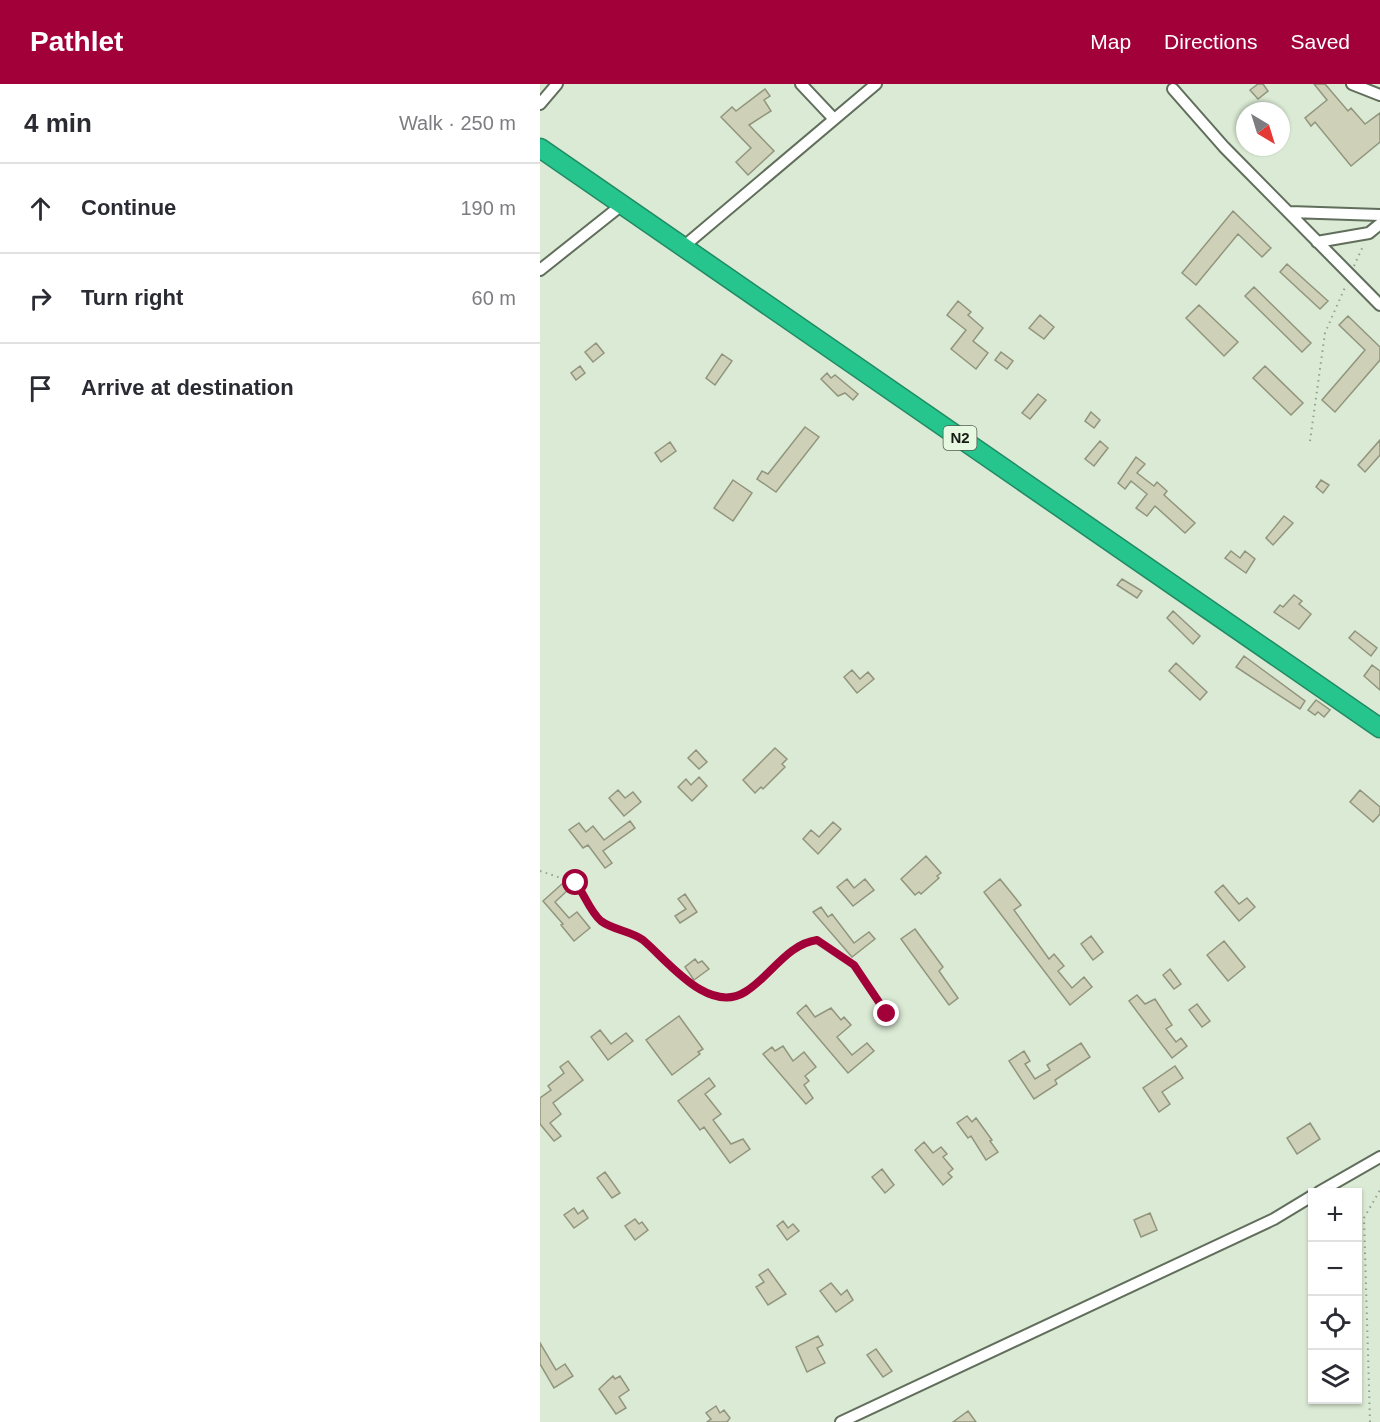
<!DOCTYPE html>
<meta charset="utf-8">
<style>
:root{--surface:#fff;--page:#f7f7f7;--text:#2b2b33;--muted:#7c7c81;--line:#e1e1e2;--accent:#a10138}
body{margin:0;font-family:Arial,sans-serif;background:var(--page);color:var(--text)}
.controls{position:absolute;right:18px;bottom:18px;display:grid;overflow:hidden;border-radius:0px;box-shadow:0 2px 4px #0004}
.controls button{width:54px;height:54px;display:grid;place-items:center;padding:0;border:0;border-bottom:2px solid var(--line);background:var(--surface);color:var(--text);font:30px sans-serif}
.compass{position:absolute;left:696px;top:18px;width:54px;height:54px;border-radius:50%;background:var(--surface);box-shadow:0 2px 4px #0004;rotate:142deg}
.stop{position:absolute;width:18px;height:18px;margin:-14px;border:4px solid #a10138;border-radius:50%;background:#fff}
.stop.end{background:#a10138;border-color:#fff;box-shadow:0 2px 6px #0008}
.list{margin:0;padding:0;list-style:none}
h2{display:flex;justify-content:space-between;align-items:center;height:78px;margin:0;padding:0 24px;font-size:26px}
h2 small{font-size:20px;font-weight:400;color:var(--muted)}
.list li{display:grid;grid-template-columns:39px 1fr auto;gap:18px;align-items:center;box-sizing:border-box;height:90px;padding:0 24px;border-top:2px solid var(--line)}
.list b{display:block;font-size:22px;white-space:nowrap}
.list em{font-size:20px;font-style:normal;color:var(--muted)}
.icon{flex:none;width:33px;height:33px;fill:none;stroke:currentColor;stroke-width:2;stroke-linecap:round;stroke-linejoin:round}
.map{position:relative;flex:none;width:840px;height:1338px;overflow:hidden}
header{display:flex;align-items:center;gap:36px;box-sizing:border-box;height:84px;padding:0 30px;background:var(--accent);color:#fff}
header strong{font-size:28px}
nav{display:flex;gap:33px;margin-inline-start:auto;font-size:21px}
main{display:flex}
aside{flex:1;background:var(--surface)}
.map>svg:first-child{display:block}
</style>
<header>
<strong>Pathlet</strong>
<nav><a>Map</a><a>Directions</a><a>Saved</a></nav>
</header>
<main>
<aside>
<h2>4 min<small>Walk · 250 m</small></h2>
<ul class="list">
<li><svg class="icon" aria-label="ahead" viewBox="0 0 24 24"><path d="M12 20V5M6 11l6-6 6 6"/></svg><div><b>Continue</b></div><em>190 m</em></li>
<li><svg class="icon" aria-label="right" viewBox="0 0 24 24"><path d="M7 20v-9h11M14 6l5 5-5 5"/></svg><div><b>Turn right</b></div><em>60 m</em></li>
<li><svg class="icon" aria-label="arrive" viewBox="0 0 24 24"><path d="M6 21V4h12l-3 4 3 4H6"/></svg><div><b>Arrive at destination</b></div></li>
</ul>
</aside>
<div class="map">
<svg width="840" height="1338" viewBox="0 0 840 1338">
<rect width="100%" height="100%" fill="#daead4"/>
<path fill="#ced1b7" stroke="#92957d" stroke-width="1.5" d="M718,0h5l5,7 -10,8 -8,-9z
M774,0h11l23,27 3,-3 14,16 15,-11v29l-29,24 -36,-44 -4,4 -6,-8 22,-18z
M225,5l5,7 -6,4 7,11 -22,14 25,26 -26,24 -12,-13 15,-14 -30,-31 11,-10 4,4z
M693,127l38,37 -9,9 -24,-23 -42,51 -14,-12z
M747,180l41,37 -8,8 -40,-37z
M714,203l57,56 -9,9 -57,-56z
M418,217l13,11 -3,3 15,13 -10,13 15,12 -12,16 -25,-20 15,-19 -19,-15z
M659,221l39,37 -14,14 -38,-38z
M500,231l14,12 -10,12 -15,-11z
M808,232l32,31v13l-45,52 -13,-12 43,-50 -26,-25z
M56,259l8,10 -11,9 -8,-10z
M461,268l12,9 -6,8 -12,-9z
M182,270l10,7 -17,24 -9,-7z
M40,282l5,7 -9,7 -5,-7z
M725,282l38,37 -12,12 -38,-37z
M287,289l4,5 4,-3 23,19 -5,6 -8,-7 -7,3 -17,-17z
M498,310l8,6 -16,19 -8,-6z
M551,328l9,8 -6,8 -9,-7z
M265,343l14,10 -43,55 -19,-13 5,-8 6,3z
M840,356v15l-15,17 -7,-7z
M560,357l8,7 -14,18 -9,-7z
M130,358l6,9 -15,11 -6,-9z
M596,373l9,7 -8,9 17,13 3,-4 10,9 -3,4 31,28 -10,10 -30,-27 -8,10 -11,-8 11,-14 -16,-13 -6,8 -7,-6z
M193,396l19,13 -19,28 -19,-13z
M781,396l8,5 -6,8 -7,-6z
M744,432l9,7 -20,22 -7,-7z
M691,467l9,7 5,-7 10,8 -9,14 -21,-15z
M582,495l20,12 -5,7 -20,-13z
M754,511l8,6 -3,3 12,10 -12,15 -25,-17 6,-7 3,2z
M633,527l27,25 -7,8 -26,-26z
M815,547l22,17 -6,8 -22,-18z
M704,572l61,45 -5,8 -64,-42z
M636,579l31,29 -7,8 -31,-29z
M832,581l8,6v19l-16,-14z
M312,586l8,9 8,-7 6,7 -17,14 -13,-16z
M776,616l14,10 -6,7 -6,-5 -3,3 -7,-5z
M235,664l12,11 -5,5 3,3 -22,22 -2,-2 -6,6 -12,-13z
M156,666l11,12 -8,7 -11,-11z
M159,693l8,9 -15,15 -14,-14 8,-8 5,6z
M78,706l7,8 8,-6 8,10 -17,14 -15,-18z
M820,706l20,17v7l-7,8 -23,-20z
M90,737l5,7 -32,23 9,12 -7,5 -17,-23 -5,3 -14,-18 10,-7 7,9 7,-6 11,14z
M293,738l8,7 -23,25 -15,-15 8,-9 8,7z
M386,772l15,17 -4,3 2,2 -18,16 -2,-2 -4,3 -14,-16z
M307,795l7,9 11,-9 9,11 -21,16 -16,-19z
M460,795l21,26 -7,5 35,49 5,-5 10,12 -6,5 14,17 12,-11 8,10 -22,18 -86,-113z
M23,799l5,7 -13,12 14,16 8,-6 13,16 -16,13 -13,-16 2,-1 -20,-23z
M683,801l16,19 8,-6 8,9 -16,14 -24,-29z
M145,810l12,18 -17,11 -5,-7 11,-7 -8,-10z
M281,823l7,10 4,-3 22,29 15,-11 6,7 -23,18 -39,-45z
M375,845l28,38 -4,4 19,27 -9,7 -48,-66z
M551,852l12,16 -10,8 -12,-16z
M684,857l21,26 -17,14 -21,-26z
M155,875l3,4 4,-2 7,8 -15,11 -9,-13z
M630,885l11,15 -7,5 -11,-14z
M597,911l8,9 10,-5 17,26 -6,4 10,13 5,-4 6,8 -15,12 -43,-57z
M657,920l13,17 -8,6 -13,-17z
M266,921l9,12 16,-9 10,12 3,-3 7,8 -14,12 15,18 15,-12 7,8 -26,22 -51,-60z
M139,932l24,33 -5,3 2,2 -28,21 -26,-35z
M60,946l11,14 15,-11 7,8 -25,19 -17,-23z
M541,959l9,14 -35,23 2,4 -23,15 -25,-38 15,-10 6,10 -5,3 10,15 15,-9 -3,-5z
M243,962l10,15 11,-9 12,15 -11,9 4,5 -5,4 9,13 -7,6 -43,-50 9,-7 3,4z
M28,977l15,19 -30,23 8,11 -11,9 11,13 -7,5 -14,-17v-26l11,-8 -3,-4 16,-13 -4,-6z
M635,982l8,12 -21,14 8,12 -11,8 -16,-24z
M169,994l6,8 -10,8 16,20 -8,6 18,24 12,-5 7,10 -20,14 -26,-36 -4,3 -22,-29z
M427,1032l5,6 4,-4 16,22 -2,1 8,11 -12,8 -15,-24 -3,2 -11,-15z
M770,1039l10,16 -23,15 -10,-16z
M384,1058l9,11 8,-6 6,7 -4,3 10,12 -5,4 4,4 -9,8 -28,-35z
M342,1085l12,16 -9,8 -13,-16z
M65,1088l15,21 -8,5 -15,-20z
M34,1124l4,6 5,-4 5,8 -14,10 -10,-13z
M610,1129l7,17 -16,7 -7,-17z
M95,1135l4,5 3,-2 6,8 -13,10 -10,-14z
M243,1137l5,7 5,-4 6,7 -12,9 -10,-14z
M228,1185l18,25 -18,11 -12,-18 8,-5 -5,-7z
M291,1199l10,12 6,-5 6,10 -17,12 -16,-21z
M278,1252l5,9 -6,3 8,15 -18,9 -11,-25z
M0,1259l16,27 9,-6 8,12 -19,12 -14,-24z
M336,1265l16,22 -9,6 -16,-22z
M73,1292l2,3 5,-3 9,14 -10,7 7,11 -10,6 -17,-25z
M176,1322l4,7 4,-3 6,8 -3,4h-20l4,-3 -5,-6z
M428,1327l8,11h-23z"/>
<g fill="none" stroke-linecap="round" stroke-linejoin="round">
<defs>
<path id="street" d="M261,0l33,35
M812,0l28,11
M633,5l51,58 156,158
M0,20l17,-20
M750,128l90,3
M777,158l52,-9 11,-9
M143,163l193,-163
M0,186l83,-66
M779,1108l61,-35
M301,1338l433,-203 38,-23"/>
<path id="highway" d="M0,64l840,580"/>
</defs>
<use href="#street" stroke="#606e5b" stroke-width="14"/>
<use href="#highway" stroke="#208a63" stroke-width="21"/>
<path stroke="#929f8e" stroke-width="2" stroke-dasharray="1.5 4.5" stroke-linecap="butt" d="M814,182l10,-22
M770,357l15,-108 21,-48
M0,787l36,12 24,38 41,18 35,34 26,18 21,7 21,-4 60,-52 13,-2 37,25 33,49
M830,1338l-6,-204 16,-28"/>
<use href="#street" stroke="#fff" stroke-width="10"/>
<use href="#highway" stroke="#25c58d" stroke-width="18"/>
</g>
<g fill="none" stroke-linecap="round" stroke-linejoin="round">
<path stroke="#a10138" stroke-width="8" d="M36,799c8,11 15,30 25,38 12,9 30,10 42,19 24,20 65,75 102,52 25,-15 42,-48 72,-52l37,25 33,49"/>
</g>
<g text-anchor="middle" stroke-width="4.5" stroke-linejoin="round" paint-order="stroke">
<rect fill="#e7f8e1" stroke="#555e52" stroke-width="1.5" x="403.5" y="342" width="33" height="24" rx="4.5"/>
<g font-size="15" font-weight="bold" fill="#161c14">
<text x="420" y="359">N2</text>
</g>
</g>
</svg>
<div class="controls">
<button>+</button>
<button>−</button>
<button><svg class="icon" aria-label="locate" viewBox="0 0 24 24"><circle cx="12" cy="12" r="6"/><path d="M12 2v4M12 18v4M2 12h4M18 12h4"/></svg></button>
<button><svg class="icon" aria-label="layers" viewBox="0 0 24 24"><path d="M12 4l9 5-9 5-9-5zM3 14l9 5 9-5"/></svg></button>
</div>
<svg class="compass" viewBox="-18 -18 36 36"><path d="M0-13l5 13h-10z" fill="#e53935"/><path d="M0 13l5-13h-10z" fill="#7c7c81"/></svg>
<div class="stop" style="left:36px;top:799px"></div>
<div class="stop end" style="left:347px;top:930px"></div>
</div>
</main>
